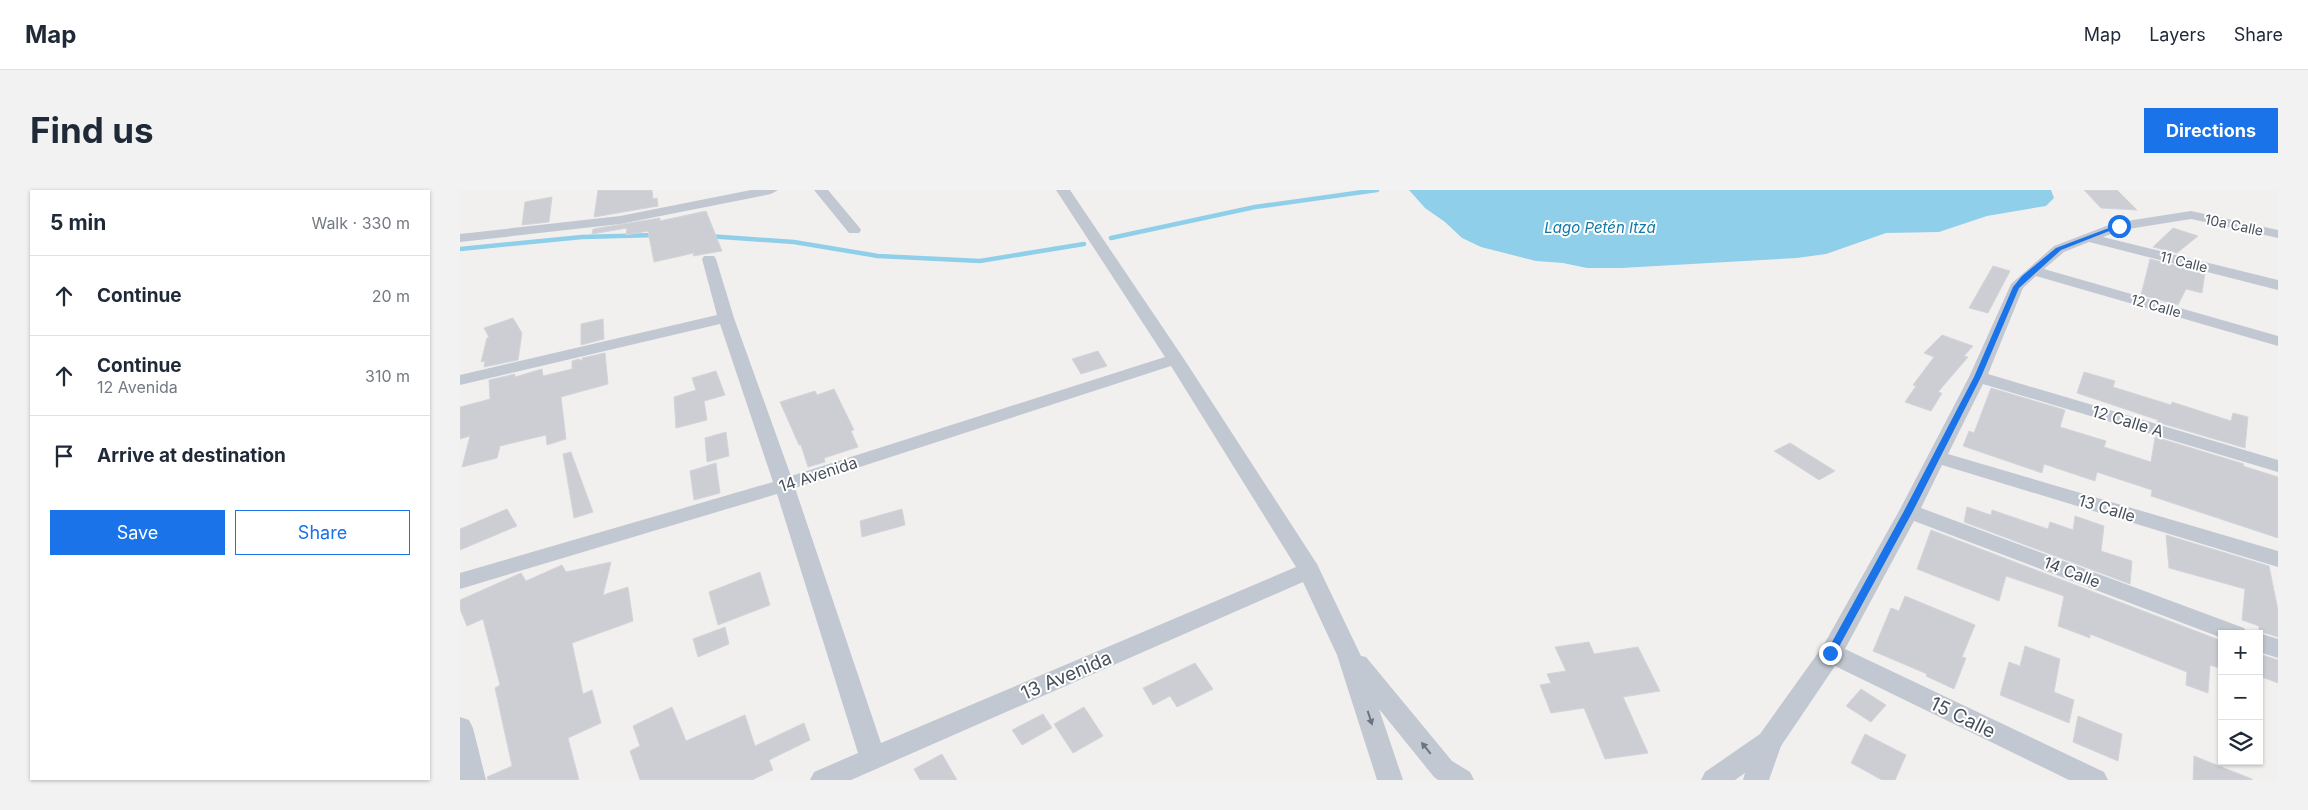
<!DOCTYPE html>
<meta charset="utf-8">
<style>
:root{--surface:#fff;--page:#f2f2f3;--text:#1f2937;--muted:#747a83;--line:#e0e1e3;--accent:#1a73e8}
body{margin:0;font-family:Inter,sans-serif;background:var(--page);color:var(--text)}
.controls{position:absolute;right:15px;bottom:15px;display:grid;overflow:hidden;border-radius:0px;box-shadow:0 1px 4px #0004}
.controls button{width:45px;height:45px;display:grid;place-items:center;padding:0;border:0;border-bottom:1px solid var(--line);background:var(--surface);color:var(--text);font:25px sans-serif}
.stop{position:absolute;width:15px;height:15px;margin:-11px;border:4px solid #1a73e8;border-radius:50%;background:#fff}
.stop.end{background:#1a73e8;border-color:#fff;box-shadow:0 1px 5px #0008}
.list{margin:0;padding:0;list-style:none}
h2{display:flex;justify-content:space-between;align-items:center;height:65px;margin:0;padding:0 20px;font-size:21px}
h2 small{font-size:16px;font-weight:400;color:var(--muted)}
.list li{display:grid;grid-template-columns:32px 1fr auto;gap:15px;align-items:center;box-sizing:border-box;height:80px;padding:0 20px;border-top:1px solid var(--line)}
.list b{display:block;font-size:19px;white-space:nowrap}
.list p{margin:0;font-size:16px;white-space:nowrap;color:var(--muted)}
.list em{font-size:16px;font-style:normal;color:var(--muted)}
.actions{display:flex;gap:10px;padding:15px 20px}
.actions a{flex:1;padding:11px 0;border:1px solid var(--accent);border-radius:0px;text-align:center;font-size:18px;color:var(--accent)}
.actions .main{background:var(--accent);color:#fff}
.icon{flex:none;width:28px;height:28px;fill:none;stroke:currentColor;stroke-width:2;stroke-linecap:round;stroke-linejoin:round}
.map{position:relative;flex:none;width:1818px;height:590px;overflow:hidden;border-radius:0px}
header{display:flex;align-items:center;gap:30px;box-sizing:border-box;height:70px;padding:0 25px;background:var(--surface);border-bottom:1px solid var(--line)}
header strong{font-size:24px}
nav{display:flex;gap:28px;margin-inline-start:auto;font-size:18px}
.intro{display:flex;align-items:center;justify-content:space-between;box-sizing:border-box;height:120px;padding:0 30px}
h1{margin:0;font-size:35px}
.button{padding:12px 22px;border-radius:0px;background:var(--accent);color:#fff;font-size:18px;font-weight:700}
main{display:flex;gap:30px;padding:0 30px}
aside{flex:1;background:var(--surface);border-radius:0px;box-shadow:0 1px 4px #0004}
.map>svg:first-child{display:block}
</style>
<header>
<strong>Map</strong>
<nav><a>Map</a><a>Layers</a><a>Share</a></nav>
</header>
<div class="intro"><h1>Find us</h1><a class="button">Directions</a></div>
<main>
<aside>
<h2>5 min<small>Walk · 330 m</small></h2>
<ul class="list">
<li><svg class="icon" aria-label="ahead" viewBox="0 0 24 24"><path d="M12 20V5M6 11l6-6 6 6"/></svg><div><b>Continue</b></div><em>20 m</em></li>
<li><svg class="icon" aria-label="ahead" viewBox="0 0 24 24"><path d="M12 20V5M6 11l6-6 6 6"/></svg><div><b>Continue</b><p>12 Avenida</p></div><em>310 m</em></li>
<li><svg class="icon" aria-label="arrive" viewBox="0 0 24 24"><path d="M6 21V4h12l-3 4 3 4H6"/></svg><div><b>Arrive at destination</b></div></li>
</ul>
<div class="actions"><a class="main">Save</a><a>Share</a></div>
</aside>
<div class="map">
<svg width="1818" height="590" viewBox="0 0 1818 590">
<rect width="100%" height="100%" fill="#f2f0ef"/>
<path fill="#8fcfe9" d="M949,0h642l3,8 -8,8 -59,10 -48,16 -53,1 -60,21 -29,4 -176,10h-34l-24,-5 -27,-2 -55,-14 -19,-9 -17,-16 -20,-14z"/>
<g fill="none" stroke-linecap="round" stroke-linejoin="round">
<path stroke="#8fcfe9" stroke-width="4.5" d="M248,46l86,6 84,14 102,5 104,-17
M651,48l144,-31 122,-17
M0,59l122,-12 74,-2"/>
</g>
<path fill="#ccced4" stroke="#d4d5db" d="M138,0h54l1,9 4,-1 1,8 -64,11z
M1624,0h33l20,20 -36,-2z
M92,7l-3,25 -27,3 3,-23z
M246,21l16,40 -29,5 1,-3 -40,9 -6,-31 -22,4 1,-7 -35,6 1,-5 67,-11v3z
M1713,38l25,8 -21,17 -24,-6z
M1690,69l55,14 -3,20 -16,-4 -8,16 -37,-10z
M1533,76l17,5 -22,42 -19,-5z
M53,128l9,15 -4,27 -34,7 1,-6 -4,1 6,-24 2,-1 -5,-9z
M143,129l1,20 -23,6v-21z
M1482,145l31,11 -9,10 4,1 -30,35 4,1 -11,18 -26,-9 11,-16 -3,-1 21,-28 -10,-4z
M638,161l9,15 -26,8 -9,-15z
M145,163l3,31 -47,13 5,42 -19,6 -1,-10 -46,11 -3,12 -35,9 8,-31 -10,3v-32l30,-8 -1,-19 26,-6v3l27,-8 1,7 29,-7v-8l7,-2 3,2v-3z
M256,181l9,24 -21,6 3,19 -31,8 -2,-31 22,-7 -4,-12z
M1624,182l31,9 -2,6 58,18 1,-3 59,19 2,-8 15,4 -3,31 -88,-26 1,-2 -81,-27z
M1531,198l74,22 -5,17 46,14 -2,6 47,15 4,-25 89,27 -1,2 35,11v61l-127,-42 1,-6 -55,-18 -2,9 -51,-17 -2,9 -79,-27 6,-15 5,2z
M374,199l20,41 -3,1 7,16 -34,11 1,4 -17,5 -7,-22h-2l-19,-43 35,-11 2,4z
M266,242l3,24 -22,6 -2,-24z
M1330,253l45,28 -16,9 -45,-29z
M111,262l22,60 -19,6 -11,-64z
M256,273l4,30 -26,7 -4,-29z
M1507,317l24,8 1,-5 56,19 2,-7 23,8 2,-14 29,10 -3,25 31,10 -2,23 -166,-62z
M47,319l10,17 -57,24v-21z
M442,319l3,16 -43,12 -2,-16z
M1471,340l291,111v28l-12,-4 -2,28 -22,-8 1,-13 -97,-38v4l-32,-12 6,-30 -58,-20 -7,25 -82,-32z
M1706,345l103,31 9,44v27l-19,-6v-5l-17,-6 3,-31 -76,-21z
M151,372l-8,33 25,-8 5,34 -61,22 11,51 9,-4 9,33 -33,15 11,42h-91l-1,-3 25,-11 -17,-78 5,-3 -17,-66 -16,7 -7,-17v-9l61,-27 5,8 36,-16 4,7z
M300,382l10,33 -52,20 -9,-33z
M1445,406l70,29 -13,32 4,1 -12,31 -28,-13 1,-2 -54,-23 18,-43 8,3z
M265,437l4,17 -31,13 -5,-18z
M1129,452l5,12 44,-7 22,44 -37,6 25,56 -43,6 -21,-51 -33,5 -11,-28 11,-2 -4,-9 19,-3 -11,-24z
M1565,456l35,13 -6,33 20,8 -5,23 -69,-28 9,-33 11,4z
M1799,464l19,6v23l-19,-7z
M735,473l18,26 -36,18 -7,-11 -17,9 -10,-17z
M1401,499l25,16 -15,17 -25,-16z
M212,517l14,34 59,-26 10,31 49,-23 6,17 -41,20 4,10 -21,10h-112l-10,-29 10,-5 -7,-20z
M624,517l19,29 -30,17 -19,-29z
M583,524l9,14 -30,17 -10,-15z
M1618,526l44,18 -4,27 -45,-19z
M1405,544l41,21 -11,25h-13l-31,-17z
M482,564l15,26h-37l-6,-11z
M1734,566l58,23v1h-59z"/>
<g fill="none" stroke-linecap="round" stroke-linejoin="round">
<path fill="#c1c8d1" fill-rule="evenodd" d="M291,0h27l-7,4 -151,30 -160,18v-8l160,-18z
M354,0h14l31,37 2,3 -2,3h-10z
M596,0h14l114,169 133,205 44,92 5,1 86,104 18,11 4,8h-36l-4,-3 -55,-68 24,71h-26l-40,-125 -34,-73 -452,198h-41l4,-8 44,-19 -81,-259 -317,95v-16l313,-91 -53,-158 -260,61v-10l257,-60 -15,-56 2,-3h10l2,3 18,59 57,158 374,-119zM711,176l125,201 -415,176 -86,-255z
M1731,21l87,19v8l-87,-19 -69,11 -19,7 175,43v10l-189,-48 -25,10 -20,17 234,67v10l-242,-70 -13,12 -35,86 290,86v12l-295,-88 -35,70 330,97v16l-336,-102 -21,43 323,120 4,6h-26v4l-308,-117 -69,128 259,123 4,8h-39l-234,-114 -54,80 -12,34h-26l2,-7 -10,7h-34l4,-8 55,-38 63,-88 76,-135 70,-134 42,-93 43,-38 60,-23z
M1799,443l19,6v19l-19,-6v-18h-3z
M0,527l9,3 4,8 13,52h-26z"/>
</g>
<defs><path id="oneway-solid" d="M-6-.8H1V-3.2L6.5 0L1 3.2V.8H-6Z" transform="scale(1.25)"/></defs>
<g fill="#6c757f">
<use href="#oneway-solid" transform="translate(910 528) rotate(72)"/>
<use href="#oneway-solid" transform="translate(966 558) rotate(-129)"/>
</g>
<path fill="#1a73e8" d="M1657,35l5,1 -61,24 -42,38 -38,89 -68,134 -79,145h-7l-1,-3 78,-142 70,-134 39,-90 9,-11 34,-28z"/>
<g text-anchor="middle" stroke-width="4" stroke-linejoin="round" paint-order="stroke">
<g font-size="14" fill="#48515c" stroke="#fff">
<text transform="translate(1774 35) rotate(12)" y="5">10a Calle</text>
<text transform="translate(1724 72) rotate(14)" y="5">11 Calle</text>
<text transform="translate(1696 116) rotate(16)" y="5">12 Calle</text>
</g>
<g font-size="15" font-style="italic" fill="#127aa5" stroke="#fff">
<text x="1140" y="43">Lago Petén Itzá</text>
</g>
<g font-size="16" fill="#48515c" stroke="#fff">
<text transform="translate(1668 231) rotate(17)" y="6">12 Calle A</text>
<text transform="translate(358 284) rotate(-18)" y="6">14 Avenida</text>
<text transform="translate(1647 318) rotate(17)" y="6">13 Calle</text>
<text transform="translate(1612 382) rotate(21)" y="6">14 Calle</text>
</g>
<g font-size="19" fill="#48515c" stroke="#fff">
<text transform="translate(606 485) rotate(-23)" y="7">13 Avenida</text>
<text transform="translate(1503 527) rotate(26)" y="7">15 Calle</text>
</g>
</g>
</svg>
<div class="controls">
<button>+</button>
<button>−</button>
<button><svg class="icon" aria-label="layers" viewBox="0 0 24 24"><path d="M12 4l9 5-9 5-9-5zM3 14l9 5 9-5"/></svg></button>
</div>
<div class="stop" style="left:1659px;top:36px"></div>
<div class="stop end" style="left:1370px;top:463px"></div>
</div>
</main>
